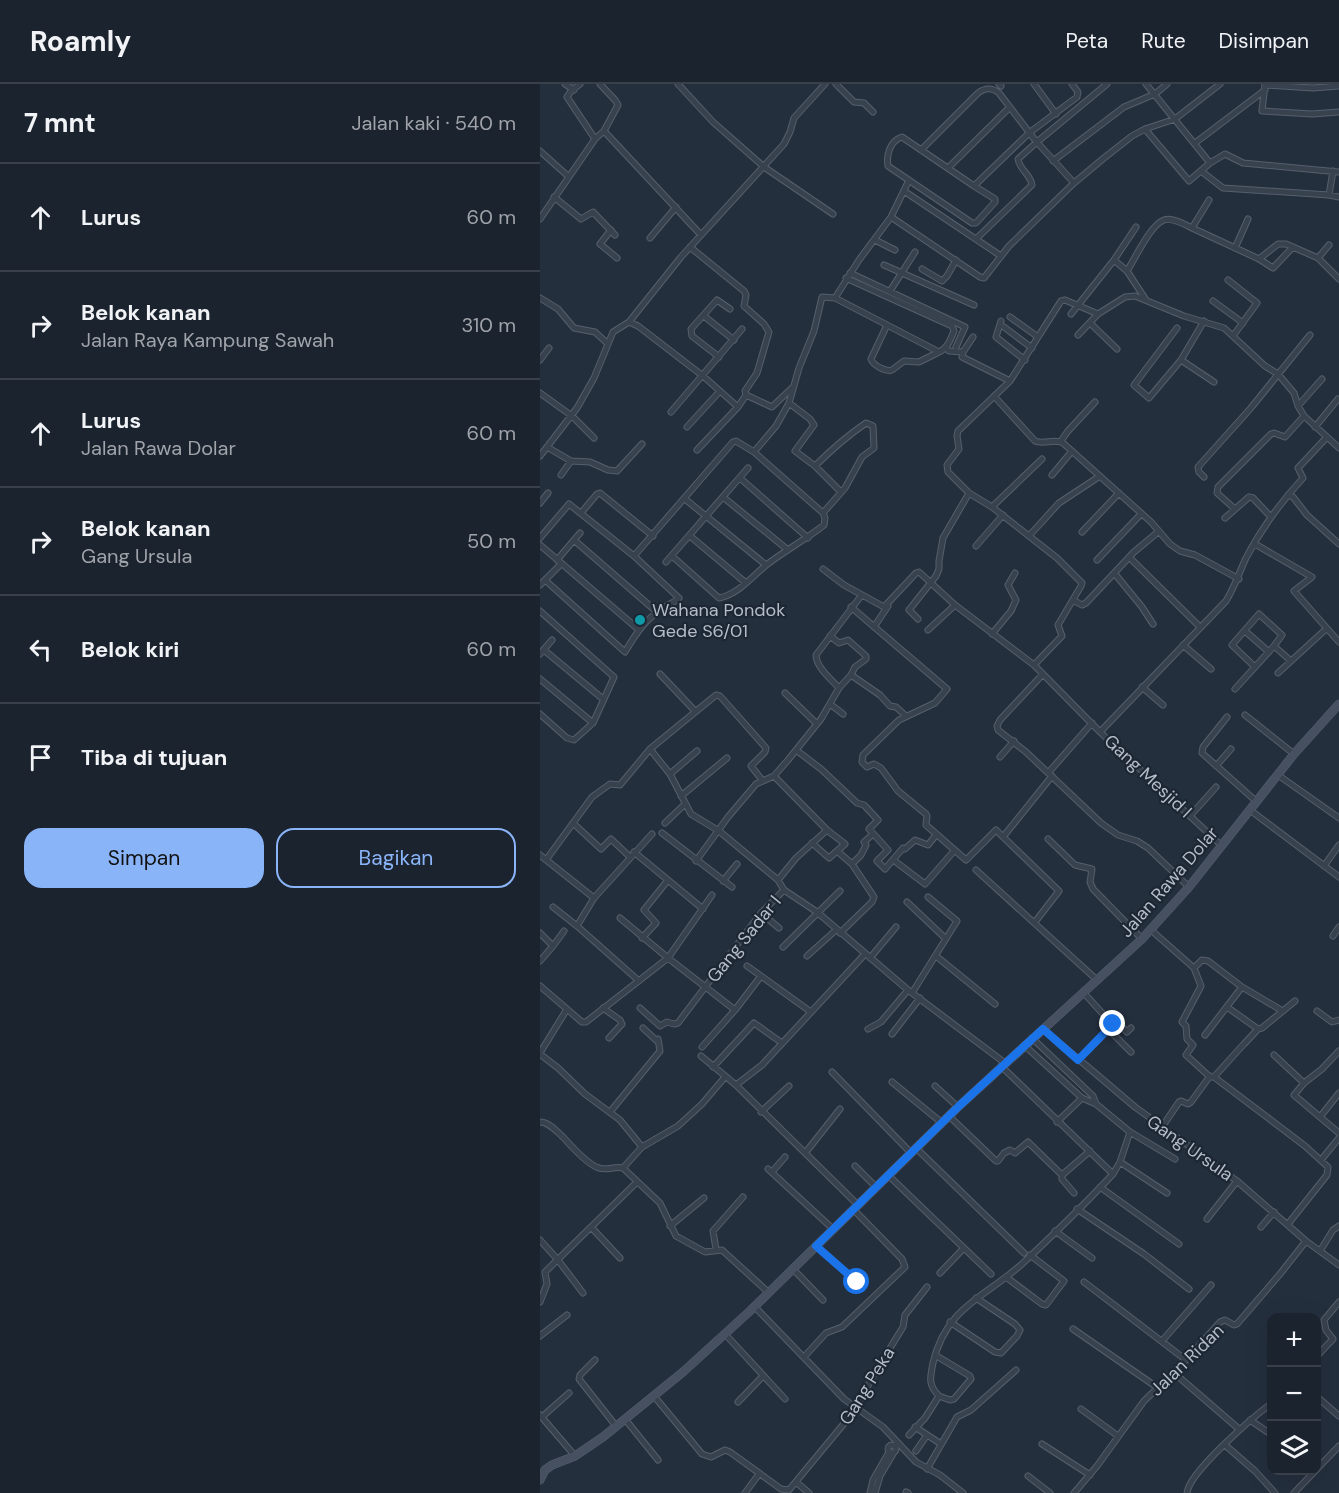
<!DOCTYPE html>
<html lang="id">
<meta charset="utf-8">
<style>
:root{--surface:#1b232e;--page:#242b36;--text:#f1f3f6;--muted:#a0a4aa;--line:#39404a;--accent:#8ab4f8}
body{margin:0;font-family:"DM Sans",sans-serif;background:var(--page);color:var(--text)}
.controls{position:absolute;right:18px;bottom:18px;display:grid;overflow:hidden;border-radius:12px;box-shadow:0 6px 24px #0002}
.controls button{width:54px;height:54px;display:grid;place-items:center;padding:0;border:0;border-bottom:2px solid var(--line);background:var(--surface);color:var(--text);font:30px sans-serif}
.stop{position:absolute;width:18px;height:18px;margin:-14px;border:4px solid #1a73e8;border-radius:50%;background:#fff}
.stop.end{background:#1a73e8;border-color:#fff;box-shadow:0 2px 6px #0008}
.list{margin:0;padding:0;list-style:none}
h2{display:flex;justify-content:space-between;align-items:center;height:78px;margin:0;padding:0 24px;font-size:26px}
h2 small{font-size:20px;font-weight:400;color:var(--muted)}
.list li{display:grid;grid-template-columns:39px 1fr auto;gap:18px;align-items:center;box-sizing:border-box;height:108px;padding:0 24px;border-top:2px solid var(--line)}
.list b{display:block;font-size:22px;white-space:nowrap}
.list p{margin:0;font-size:20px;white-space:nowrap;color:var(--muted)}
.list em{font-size:20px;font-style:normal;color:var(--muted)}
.actions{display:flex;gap:12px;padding:18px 24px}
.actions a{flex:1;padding:14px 0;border:2px solid var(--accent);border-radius:18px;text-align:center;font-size:21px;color:var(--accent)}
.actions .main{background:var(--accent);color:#111}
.icon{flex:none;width:33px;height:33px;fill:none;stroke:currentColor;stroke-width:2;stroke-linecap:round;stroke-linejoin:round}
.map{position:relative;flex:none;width:799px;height:1409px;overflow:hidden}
header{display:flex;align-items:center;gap:36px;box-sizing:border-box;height:84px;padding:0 30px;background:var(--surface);border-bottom:2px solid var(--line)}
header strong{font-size:28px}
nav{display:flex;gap:33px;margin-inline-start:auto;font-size:21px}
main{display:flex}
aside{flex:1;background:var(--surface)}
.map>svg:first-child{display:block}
</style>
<header>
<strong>Roamly</strong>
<nav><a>Peta</a><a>Rute</a><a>Disimpan</a></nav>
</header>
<main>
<aside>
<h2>7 mnt<small>Jalan kaki · 540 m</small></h2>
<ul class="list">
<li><svg class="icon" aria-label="ahead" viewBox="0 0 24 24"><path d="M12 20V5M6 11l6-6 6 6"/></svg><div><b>Lurus</b></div><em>60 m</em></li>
<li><svg class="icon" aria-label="right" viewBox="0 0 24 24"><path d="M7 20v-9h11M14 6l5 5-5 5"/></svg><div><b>Belok kanan</b><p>Jalan Raya Kampung Sawah</p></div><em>310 m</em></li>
<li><svg class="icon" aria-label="ahead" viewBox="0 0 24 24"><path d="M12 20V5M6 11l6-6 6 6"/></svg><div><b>Lurus</b><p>Jalan Rawa Dolar</p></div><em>60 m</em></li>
<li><svg class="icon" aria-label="right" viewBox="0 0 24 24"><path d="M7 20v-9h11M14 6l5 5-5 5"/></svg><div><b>Belok kanan</b><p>Gang Ursula</p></div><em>50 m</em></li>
<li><svg class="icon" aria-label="left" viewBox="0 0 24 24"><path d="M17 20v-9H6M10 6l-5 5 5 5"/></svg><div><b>Belok kiri</b></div><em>60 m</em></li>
<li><svg class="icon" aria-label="arrive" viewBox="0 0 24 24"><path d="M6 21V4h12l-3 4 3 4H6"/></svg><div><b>Tiba di tujuan</b></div></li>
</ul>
<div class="actions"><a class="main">Simpan</a><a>Bagikan</a></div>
</aside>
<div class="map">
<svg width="799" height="1409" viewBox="0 0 799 1409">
<rect width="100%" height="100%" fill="#242f3e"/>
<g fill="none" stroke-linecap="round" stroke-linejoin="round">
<defs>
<path id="street" d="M25,0l9,6
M40,0l-9,7 -4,6 28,42
M60,0l15,16 3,5 -14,26
M138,0l35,38 51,45 69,47
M296,0l18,18 10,1 9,9
M459,0l2,2
M494,0l22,30
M606,0l64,79
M725,0l-3,27 50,3 27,-2
M725,1l48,3 26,-2
M605,45l44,52 21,-18 15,-9 18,9 96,9
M655,59l70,-53
M381,66l57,-57c7,-5 13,-6 21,0l36,47 39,43
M0,67l29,26
M513,77l71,-54 31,-13 12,-10
M408,84l62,-61
M661,87l22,17 106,7 10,2
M434,102l-72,-49c-12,4 -16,18 -14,29l84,57h4l19,-21v-3l-21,-13 55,-53 48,-36 1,-5 -6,-8
M364,107l97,65
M789,111l4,-24
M14,113l27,22 12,-7 22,23
M669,116l-17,28 67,31 14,9 20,-21
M351,133l89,60 4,1 25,-32 65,-63 30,-25 28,-22 13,-7 30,-10 45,-35
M0,135l55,-80 9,-8 97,104
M71,146l-11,14 17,14
M110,154l26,-31
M436,155l56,-54c-1,-10 -13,-16 -14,-26l19,-17 70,-58
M335,156l20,10
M150,163l54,44 2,4 -2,11 20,18 5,8 -12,41 -12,18 1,4 -8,12 -41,43
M695,164l13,-29
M778,174l11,-13
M719,175l19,-15h8l32,14 21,21
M344,181l90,40
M382,185l20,12 5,-5 9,-16
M587,187l-13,-11 22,-33
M310,189l115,54 -9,20
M688,196l29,23 -24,33
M350,207l25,-39
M0,214l18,11 16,19 21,4 13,12
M295,214l24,-38 32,-43 18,-37
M606,216l-19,-29c8,-12 23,-46 37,-51 8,-3 20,4 28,8
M673,217l30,22
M531,230l43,-54
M164,232l30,24
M470,233l28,20
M461,237l-5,16 29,23
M664,237l-23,39 33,22
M89,238l52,-65 103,-113 6,-12 4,-14 31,-34
M550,239l27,26
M347,241l-16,34c2,6 14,13 21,11l12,-9 15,1 20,-10
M464,243l28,21
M637,244l-43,57 15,13 32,-38
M538,251l20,-21
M433,253l-10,15 -1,5 48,24
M406,264l3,3 14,1
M179,273l-27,-21 -1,-7 26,-29 13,9
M0,276l9,-12
M0,309l32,23 22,22
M206,311l26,12 21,-20
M454,312l41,45c9,4 19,-3 28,2l88,79 19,22 10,7 15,4 44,24
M249,319l21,16 4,6 -19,26 20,15 26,26
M758,322l24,-27
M131,328l71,-83
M147,343l33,-36
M775,343l23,-28
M521,357l7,-10 27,-29
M7,363l24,14 19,1 18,8 9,1 25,-27
M214,368l22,-26 13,-23 10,-35 15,-37 8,-34 13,1 104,54c9,-4 11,-12 15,-21l-2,-5 -106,-48
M0,372l37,-48 17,-30 19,-46 16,-10 9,4 65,50 35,31
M275,382c16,-16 32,-30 51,-43l7,3 1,22 -12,9 -17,31 -22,25
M21,391l10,-14
M512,391l20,-24
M664,393l-5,-5 -1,-5 52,-58 60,-74
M200,394l68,60
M748,411l5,2 14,18 32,29
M183,413l65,53
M145,415l81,66
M0,419l8,-10
M452,423l50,-48
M695,425l-18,-16 1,-6 53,-53 3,-1 11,4 19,-21
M41,429l16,-19 3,-1 53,43
M685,434l24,-21 4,1 18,19
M542,448l37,-39
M150,452l56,47
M489,452l30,-33 41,-27
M0,454l29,-34 65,52 45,42 -2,2c-27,14 -37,26 -52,52l-80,-72
M34,456l83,72
M715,460l57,33 -18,14 45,51
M0,461l98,84
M436,462l27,-31
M94,472l99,-114 3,-1 18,11 69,61 2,5 -1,7c-19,15 -40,26 -59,41 -14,12 -27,28 -46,32l-47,-42
M589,473l71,70
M17,476l23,-27
M557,476l44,-46
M126,478l82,-94
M283,485l21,16 40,22 32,-34 3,-1 36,33 79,60 66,67 122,114
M575,490l27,33 11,17
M0,501l21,-21
M533,516l9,5 4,-2 48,-51 24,-20
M311,523l96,82 -12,14 -36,17 -36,35 -1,7 5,5 7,-3 7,4 17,23 28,23 1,2 -1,9 40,35 30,-30 63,61 -24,31
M0,527l74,66 -21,46 -19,17 -7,-2 -27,-24
M378,535l-9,-9 27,-34 3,-7v-8l4,-23 26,-45
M334,543l14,-21
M388,546l27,-25
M705,547l24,21
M452,550l19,-23 5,-11 -8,-15 7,-12
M643,561l28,24
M4,566l59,49
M0,570l12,-14
M494,581l28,-29 -4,-11 23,-39 1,-3 -25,-25 -65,-51 -23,-14 -21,-21 -1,-7 12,-16 -2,-13 1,-5 52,-50 51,-80 4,-1 33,14 27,-17 10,-1 49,20 40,12 41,38 13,8 16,19 4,13 6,10 35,32
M715,583l-23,-22 27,-31 23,21 -8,11
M738,589l48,-44
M120,590l35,37
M503,590l-43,46 -3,6 1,4 28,22 75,71 17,12 19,6 11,7 41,39
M311,591l29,20 10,11 6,1 10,9
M0,595l53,44
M602,603l21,18
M299,604c-8,-9 -23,-21 -23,-33l45,-59
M695,605l39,-43 17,15
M245,609l32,31
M290,620l13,10
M705,631l49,39
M687,633l-24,30 -1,6 55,49
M560,648l126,-131c9,-15 13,-28 20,-43 15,-29 35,-56 57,-80l-5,-10 29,-31
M110,665l20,25 21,40 28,17 59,49 6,10
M256,666l25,19 36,34 7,2 14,15 -9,9 19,21 -11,11 8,8 18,-21 2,1 10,-9 13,5 8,-10
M460,673l14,-16
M676,682l15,-17
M509,688l43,-49
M130,690l27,-23
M738,691l61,43
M234,692l53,54 -31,28 -18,22
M141,712l46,-38
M710,726l89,67
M650,732l26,-29
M33,739l28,26 10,-10 19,18
M125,739l20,-19
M287,746l18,14 -8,7
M122,749l70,54
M463,753l49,-61
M508,755l27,26 17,4 -2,13 3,7 49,50
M272,759l17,15 8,-7 15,13 22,33 -2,5 -32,31
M94,768l69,57
M0,771l54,43
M6,776l46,-63 18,-13 10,1 30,-36 66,-54 4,1 46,52 -1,4 -14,14 12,15
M156,777l32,-44 28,-33 18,-8 14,-16 33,-41 18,-31 12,-13 4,-8 11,-8v-3l-18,-16 -9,3 -9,-7
M356,778l29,22 29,-33
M312,780l9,-9 5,-10 -2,-3 9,-8
M784,782l15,-21
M436,786l121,110
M183,797l14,-17
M367,818l38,36
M13,823l24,19
M221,829l18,15
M80,834l48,40 44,-63
M611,846l43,38 8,-8 6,1 34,26 39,23
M0,849l13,13 -13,15
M793,852l6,-9
M102,854l14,-15 -12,-13 24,-30
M13,862l11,-15
M243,863l57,-56
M267,872l29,-26
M396,872l59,48
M330,874l26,-31
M207,882l14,10
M654,884l7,18 -19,36 4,4 1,13 6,6 -7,10 24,22h4l29,-32
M99,897l-62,-55 17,-28 58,-64
M0,902l42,36h4l82,-64 67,52
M372,909l45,-72 -29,-24
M687,923l31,22 4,-1 33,-27
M63,924l17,12 2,4 -13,14
M100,924l20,18 7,-4 7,2 4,-1 83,-110 23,-23 33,22 91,78 97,73
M777,927l15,11 7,-2
M569,937l4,-4 14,15 4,-4
M103,944l14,13
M328,945l13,-7 27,-32
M503,945l92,78 102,74 69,60 33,24
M569,946l22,22
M352,950l28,-36
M665,951l37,-48
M492,954l61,58 3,8
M705,959l13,-14
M162,963l33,-37 26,-34 50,36
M799,967l-17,18 -18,14 -10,12 45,38
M0,969l27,-44
M0,970l18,14 27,26 35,26 22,27 -19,21 37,35 16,33 29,16 17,-2 46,42
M734,971l30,28
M161,972l35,29 122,120
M538,976l35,-35 -30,-33
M461,982l112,108
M173,983l41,-44 28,20
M292,988l79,81
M674,993l91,69 23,21 -1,8 -39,49
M352,998l50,41
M196,1001l26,-20 103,-111
M395,1002l23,21
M70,1028l50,-61 -2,-12
M221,1028l28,-26
M409,1032l47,45h2l6,-8 6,-3 5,3 13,-11 34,33 28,-24
M780,1033l19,-24
M0,1038c9,0 16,9 23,15 8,9 25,28 36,31 8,3 15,-2 24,0
M517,1038l25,-24
M622,1043l17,-25 2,-1 7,3 3,-2 19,-26
M590,1048l45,27
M102,1063l36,-21 24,-22 23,-27
M376,1064l108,105
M266,1068l34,-43
M781,1076l18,-22
M580,1078l47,31
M315,1082l21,21
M228,1085l65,60
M232,1088l13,-15
M348,1091l103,99
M522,1091v4l12,14
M560,1103l79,57
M537,1125l67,45 45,35
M667,1135l30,-38
M130,1142l34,-28
M51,1143l29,31
M721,1143l13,-15
M515,1147l37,27
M0,1156l18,20 25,33
M276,1162l41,36
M176,1165l-3,-18 30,-34
M780,1167l13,-21 6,-4
M253,1185l30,31
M400,1189l23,-24
M466,1193l36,27 4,1 18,-24 -34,-26
M544,1198l102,78
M0,1218l7,-18 -2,-12 92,-90
M214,1222l90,93 39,28 33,35 24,13 23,18
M410,1238l45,30 6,1 16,-17 3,-6 -5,-6 -39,-26
M533,1245l85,59
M185,1250l60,65
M0,1252l27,-21
M622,1257l49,-56
M395,1271l35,21 1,3 -17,20 -4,1 -11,-4
M264,1273l22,-24 16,-6 63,-60 -3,-8 -48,-49
M776,1273l17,-18 -7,-9 -2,-10 15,-18
M55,1276l-15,15 -1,4 37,47
M633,1288l66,57
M114,1312l48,58 9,3 14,-7 5,2 51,37 8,1 67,-81 17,-33 30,-49 2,-12 22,-28
M776,1312l23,20
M198,1318l25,-26
M541,1325l37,27
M0,1331l35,41
M2,1333l27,-24
M85,1335l33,41
M710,1336l22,15
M375,1343l23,15
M369,1351l16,-17 14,-22c-11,-11 -9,-18 -6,-33 13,-56 51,-65 89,-99 31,-29 62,-59 91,-90l7,-12 10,-30 -34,-28 -14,-6 -58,-53
M502,1360l48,31
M348 1365a4 4 0 1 1 8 0a4 4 0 1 1-8 0Z
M685,1361l30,26 20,22
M376,1367l11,-16
M387,1385l30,-52 14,-7 45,-40
M488,1392l22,17
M256,1398l13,11
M366,1408l2,1
M205,1409l14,-19
M330,1409l3,-13 16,-28
M335,1409l5,-17 13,-22
M534,1409l23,-27 47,-65 42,-41 34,-38 5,-2 9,5 3,-1 43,-50 26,-33
M647,1409c2,-21 66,-76 85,-90
M754,1409l45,-47"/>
<path id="secondary" d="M0,1396l5,-10 7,-5 23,-9 28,-19 80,-65 67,-61 208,-204 184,-168 47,-52 105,-133 45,-50"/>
</defs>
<use href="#street" stroke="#565f6c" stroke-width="7"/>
<use href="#secondary" stroke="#565f6c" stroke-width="9"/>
<use href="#street" stroke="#38414e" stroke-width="5"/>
<use href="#secondary" stroke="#465061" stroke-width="8"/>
</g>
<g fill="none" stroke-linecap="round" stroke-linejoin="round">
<path stroke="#1a73e8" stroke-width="8" d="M317,1198l-41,-36 142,-139 85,-78 35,31 35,-36"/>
</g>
<circle fill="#0f9aa8" stroke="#1d2633" stroke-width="2" cx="100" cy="536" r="6"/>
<g text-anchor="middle" stroke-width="4.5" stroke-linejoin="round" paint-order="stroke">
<g font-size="18" fill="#b4bcc9" stroke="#1d2633" text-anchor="start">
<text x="112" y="532">Wahana Pondok<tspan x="112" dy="21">Gede S6/01</tspan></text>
</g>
<g font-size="18" fill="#b4bcc9" stroke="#1d2633">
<text transform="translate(608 692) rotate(43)" y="6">Gang Mesjid I</text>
<text transform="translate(629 798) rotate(-49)" y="6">Jalan Rawa Dolar</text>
<text transform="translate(204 855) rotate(-51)" y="6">Gang Sadar I</text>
<text transform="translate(650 1064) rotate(35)" y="6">Gang Ursula</text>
<text transform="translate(647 1276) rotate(-44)" y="6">Jalan Ridan</text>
<text transform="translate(327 1302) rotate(-58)" y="6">Gang Peka</text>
</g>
</g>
</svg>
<div class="controls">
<button>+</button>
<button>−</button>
<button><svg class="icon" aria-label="layers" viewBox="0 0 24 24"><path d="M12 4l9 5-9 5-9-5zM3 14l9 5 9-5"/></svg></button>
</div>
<div class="stop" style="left:317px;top:1198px"></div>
<div class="stop end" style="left:573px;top:940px"></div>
</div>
</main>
